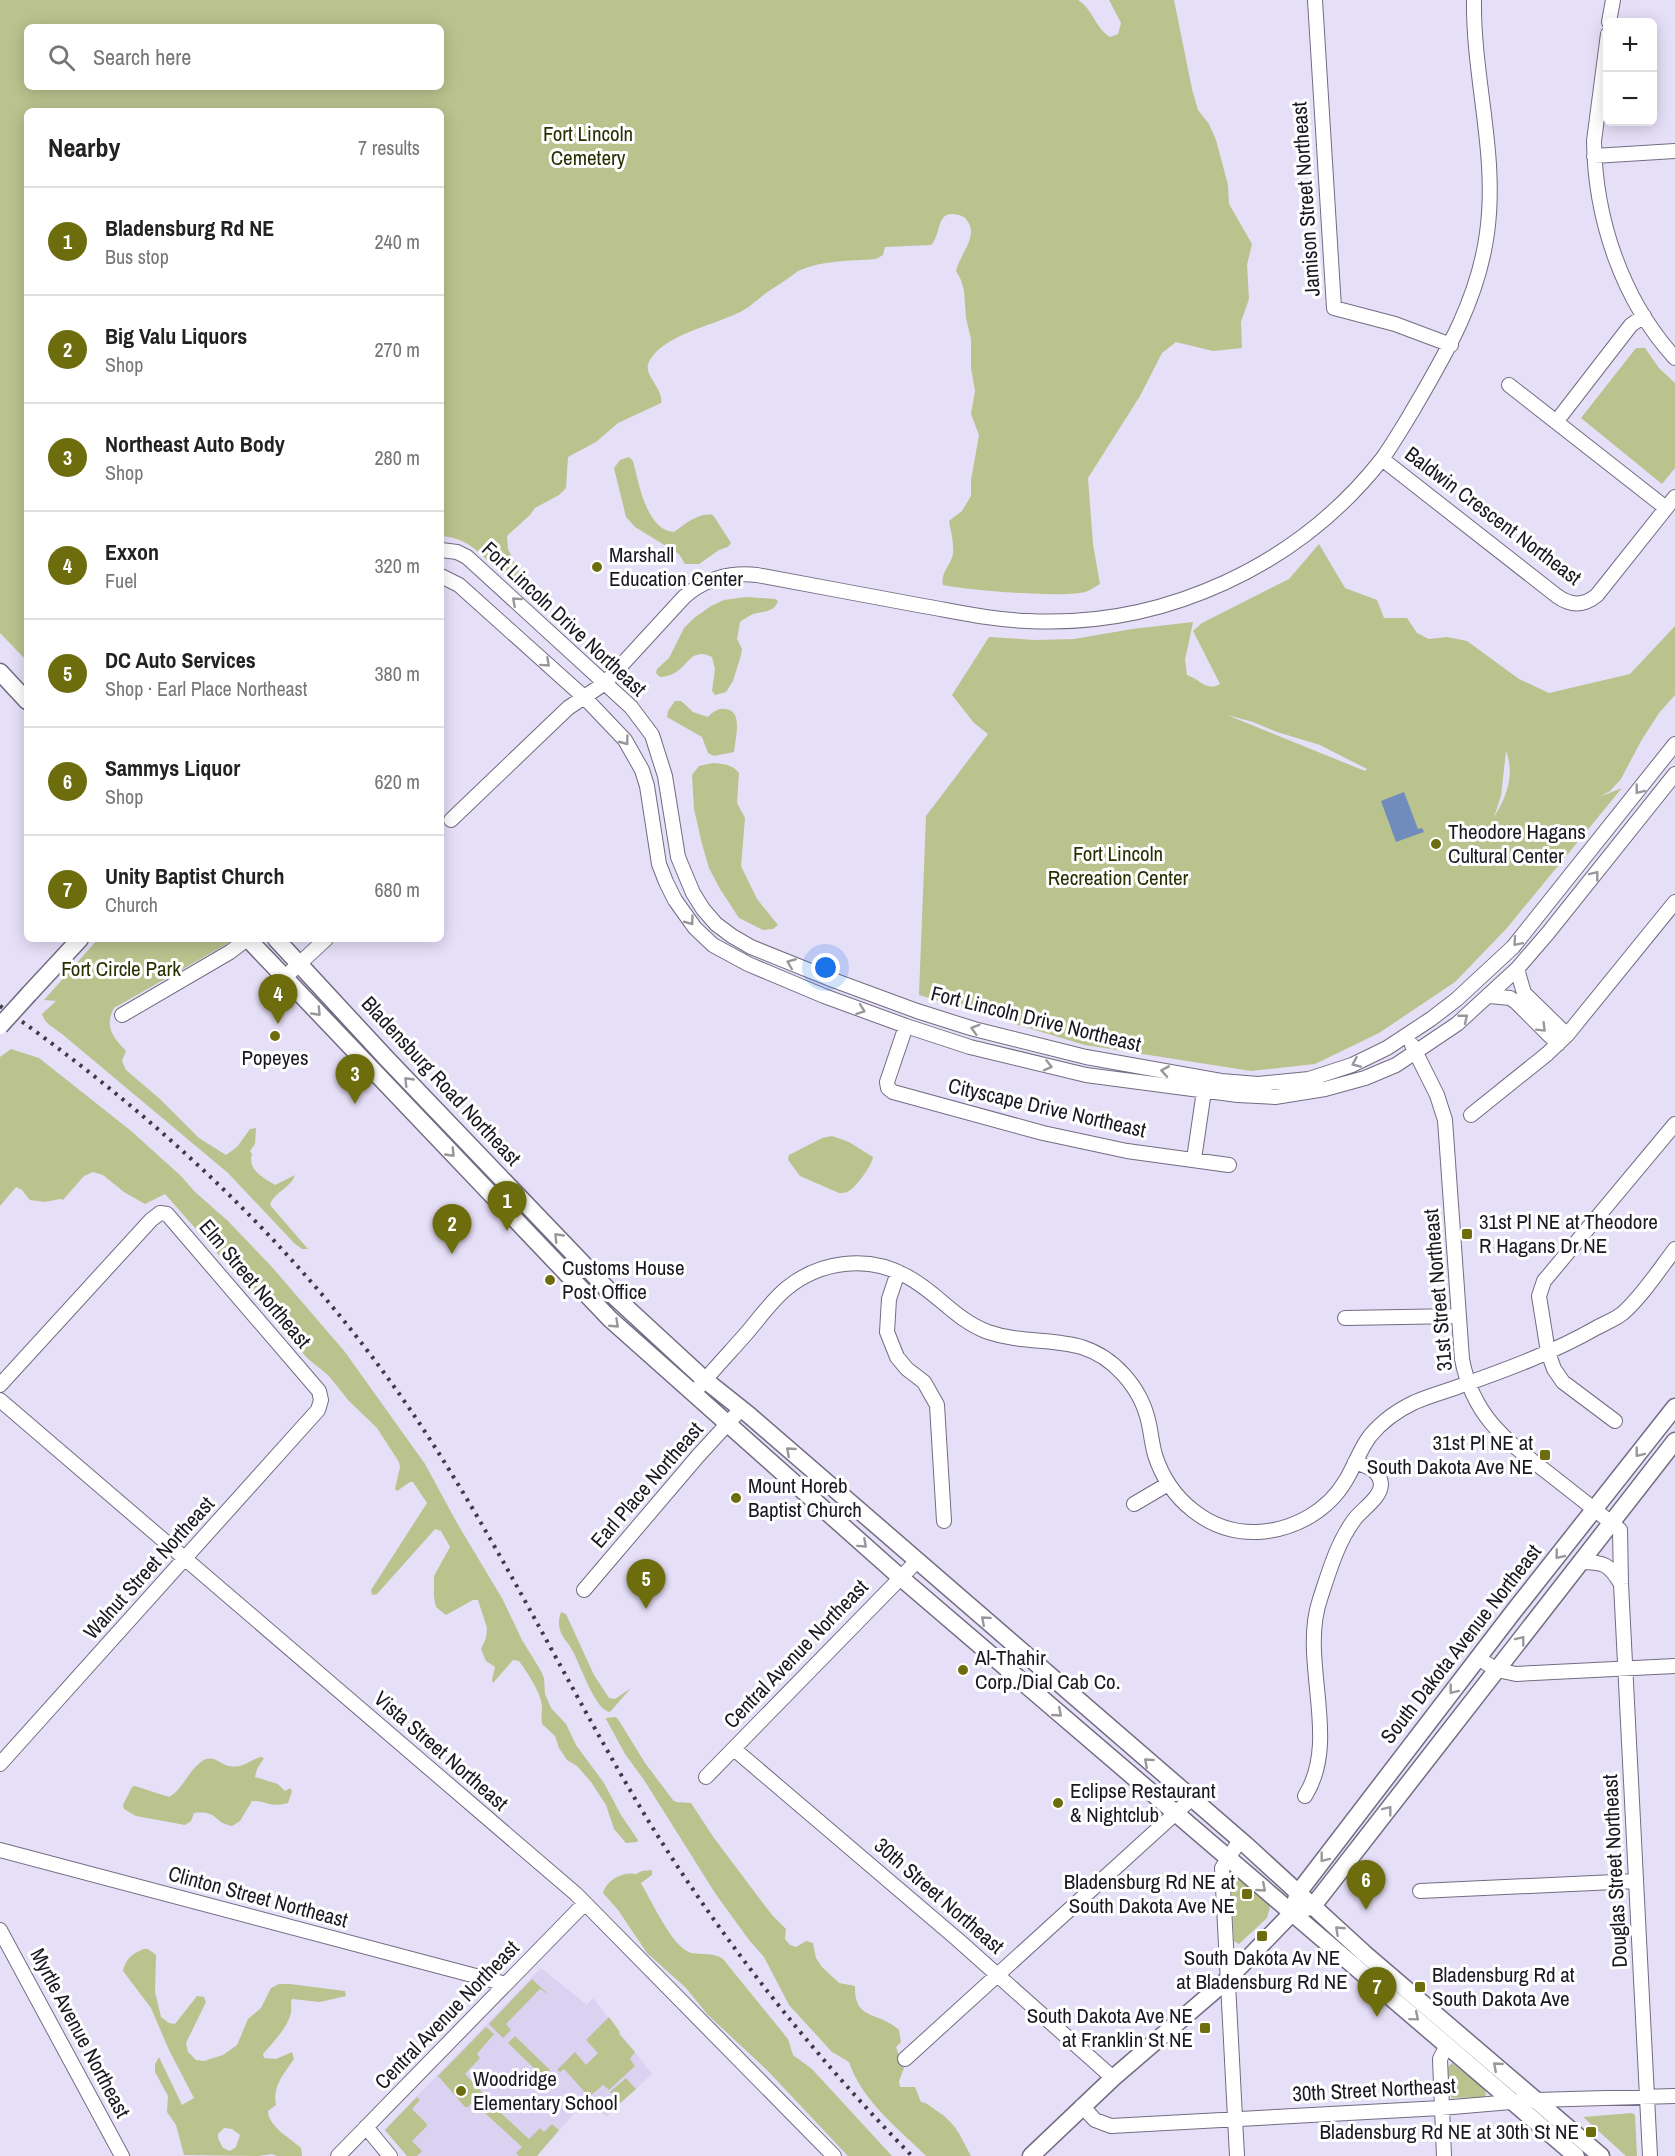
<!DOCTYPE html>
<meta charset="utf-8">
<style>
:root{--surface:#fff;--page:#f2f2f2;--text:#222;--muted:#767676;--line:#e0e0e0;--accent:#6d6d0e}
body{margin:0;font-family:"Archivo Narrow",sans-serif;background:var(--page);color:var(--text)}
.controls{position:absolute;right:18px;top:18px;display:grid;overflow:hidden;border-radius:9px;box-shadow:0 3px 15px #0003}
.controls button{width:54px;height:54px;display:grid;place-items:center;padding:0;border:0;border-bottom:2px solid var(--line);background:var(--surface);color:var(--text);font:30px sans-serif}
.you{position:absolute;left:826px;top:968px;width:21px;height:21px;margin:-15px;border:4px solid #fff;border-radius:50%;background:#1a73e8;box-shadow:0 0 0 9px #1a73e833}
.badge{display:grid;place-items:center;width:39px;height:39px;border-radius:50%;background:var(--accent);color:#fff;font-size:20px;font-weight:700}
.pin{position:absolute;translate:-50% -50px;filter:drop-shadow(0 2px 3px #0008)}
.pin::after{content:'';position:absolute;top:32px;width:21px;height:18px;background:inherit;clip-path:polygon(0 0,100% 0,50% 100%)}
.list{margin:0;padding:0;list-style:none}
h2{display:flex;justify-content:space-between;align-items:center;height:78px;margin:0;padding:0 24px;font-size:26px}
h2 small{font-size:20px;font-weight:400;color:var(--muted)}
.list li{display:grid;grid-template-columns:39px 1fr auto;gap:18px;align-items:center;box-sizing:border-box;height:108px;padding:0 24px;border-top:2px solid var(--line)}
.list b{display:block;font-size:22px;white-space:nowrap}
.list p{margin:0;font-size:20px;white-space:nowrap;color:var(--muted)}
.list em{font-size:20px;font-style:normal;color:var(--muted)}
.icon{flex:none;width:33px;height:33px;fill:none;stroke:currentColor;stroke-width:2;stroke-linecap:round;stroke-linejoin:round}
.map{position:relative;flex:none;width:1675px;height:2156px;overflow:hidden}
.search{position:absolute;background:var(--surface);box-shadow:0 3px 15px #0003;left:24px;top:24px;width:420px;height:66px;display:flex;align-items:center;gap:15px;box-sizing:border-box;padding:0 21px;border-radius:9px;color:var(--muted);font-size:22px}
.panel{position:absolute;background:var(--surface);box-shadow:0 3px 15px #0003;left:24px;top:108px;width:420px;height:834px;border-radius:9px}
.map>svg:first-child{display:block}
</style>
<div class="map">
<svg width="1675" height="2156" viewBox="0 0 1675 2156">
<rect width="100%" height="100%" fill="#e6dff8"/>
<path fill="#dbd2f2" d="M541,1968l46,37 6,-7 59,76 -46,43 -18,-19 -51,58h-130l-23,-26z"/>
<path fill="#bac38e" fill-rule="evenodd" d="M0,0h1078c14,8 18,29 32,37l8,-3 3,-11 -12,-23h65l18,89 6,21 11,14 7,16 12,45 1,19 23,40 -5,21 2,34 -8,23 1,26 -29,3 -37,-9 -14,11 -22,43 -52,82 5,66 7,40c-4,2 -8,5 -12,7 -18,8 -123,-1 -145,-6 -3,-12 8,-20 10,-31 1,-11 -2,-22 -4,-33l13,-10 9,-15v-16l8,-45 -8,-21 4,-23 -4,-23v-29l-5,-21 -2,-27 -3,-11 -5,-9c4,-18 26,-37 8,-54 -30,-12 -21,16 -33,28l-46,2 -2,8 -7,4c-27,2 -54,1 -78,12 -9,7 -17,12 -26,18 -11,7 -19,16 -30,22 -25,14 -84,24 -94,54 -3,11 16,25 13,38l-43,20 -22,19 -28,15 -2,31 -7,7 -24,13 -5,7 -23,21 1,13 11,23 -1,4 -7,1c-28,-13 -33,-38 -70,-41v-425h-414v550l-27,-28zM27,27h414v60h-414z
M1636,348h9l14,20 16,15v85l-13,16 -81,-66z
M629,457l4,4c6,22 13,69 41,71 11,-8 25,-20 39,-17l18,28 -3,4 -9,3 -20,14h-14l-6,-10 -44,-27 -9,-10 -12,-49 6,-8z
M1319,544l26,44 32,12 7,18h23l10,15 12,6 18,-2 20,4 52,38 30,14 81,-19 45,-48v69l-16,18 -18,28 -20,38 -11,12 -11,6 23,-9 -115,140 -52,54 -76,51 -64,31 -64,7 -166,-26 -166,-50 7,-179 62,-82 -14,-11 -22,-28 37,-58 47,3 38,-1 58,-10 61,-7 -8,38 2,15c13,4 19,17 33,9l-27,-53 9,-8 87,-44zM1227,715l26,7 24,10 43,13 47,24 -2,2zM1506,751c9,23 1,46 -12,66l7,-21z
M746,597l29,2 3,2c-4,12 -15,10 -25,13 -4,2 -9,5 -13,8l-3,17 5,10 -1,6 -8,26 -7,11 -11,3 -3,-4 3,-22 -3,-12c-17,-9 -23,4 -33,13 -5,4 -12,7 -19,7l-4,-4 1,-4 12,-11 15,-30 10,-10 17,-12 13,-6z
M675,701h6l12,11 15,5c5,-5 10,-9 17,-8 19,1 10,30 9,43l-20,4 -6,-3 -6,-16 -35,-20 1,-6z
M713,763c11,1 19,1 26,10l-2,30 8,15 -4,48 16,33 21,26 -5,4 -10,1 -24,-12 -19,-29 -11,-21 -7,-24 -8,-35 -2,-34 7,-9z
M98,939h132l2,2 -118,67c-10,19 -1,29 12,43l-4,10 4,9 34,29 39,39 27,17 11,-8 13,-18 6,-1 -1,16 -5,7 2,3c-5,16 12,24 23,31l20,-10c-4,13 -21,17 -25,30l38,44h-6l-8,-6 -66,-70 -166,-139c-8,-6 -17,-10 -20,-20l14,-13 -12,-1z
M11,1049l28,9 91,72 51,46 14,16 33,29 44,46 73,85 80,112 32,59 46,77 19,40 19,31 3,7 1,16 6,14 15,16 10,21 28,38 17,32 17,25 -1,2 -11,1 -12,-14 -8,-24 -15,-23 -14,-16 -10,-6 -8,-12 -4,-12 -13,-12c-1,-7 0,-13 0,-19 -3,-16 -14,-31 -23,-44l-6,-1 -20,23 -1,-3 3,-13 -9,-6 -5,-12 5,-11 1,-10 -9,-28h-5l-27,15 -10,-8 -2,-10v-21l16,-29 -9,-16 -6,-2 -58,65 -5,1 -1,-5 56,-87 -14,-21h-3l-13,9 -2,-2 5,-22 -1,-5 -22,-34 -28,-27 -21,-26 -21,-17 -52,-62 -90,-102 -20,10 -21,-12 -21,-17 -10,-3 -9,4 -21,24 -3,-1 -15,3 -15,-2 -8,-10 -6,-3 -16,19v-149z
M832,1136l17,6 24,15c-1,8 -16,29 -24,34 -4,2 -6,2 -10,2l-39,-17 -12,-16 1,-5 33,-17z
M561,1612l5,2 28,61 15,23 6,1 16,-11 -21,24c-15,-1 -30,-49 -38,-62 -3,-7 -10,-12 -12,-20 -2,-7 -1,-12 1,-18z
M615,1717l3,2 27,44 28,37 3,2 15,1 23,35 58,77 14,14 -1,10 5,6 6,2 10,-6 7,2 3,15 6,9 17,16 16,3c-1,35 23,25 44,44l2,12 -5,5 8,21 -5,13 1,6h15l6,15c7,1 10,5 16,9 20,13 23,25 34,45h-45c-28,-28 -64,-55 -77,-94l-17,-10 -43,-47 -25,-48 -15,-17 -34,-47 -71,-113 -19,-26 -19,-35v-1z
M261,1757l3,1 -7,11 -2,8 23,7 7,7 5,-3 2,3 -4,12c-19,5 -20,-2 -36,-2l-12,20 -8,5c-19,-3 -13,-16 -38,-13l-3,8 -6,4 -49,-9 -12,-7 -1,-4 9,-18 3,-1 34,11c15,-8 21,-31 37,-38 9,-3 16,6 23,7 13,3 20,-6 32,-9z
M652,1870v5l-11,8 1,2c10,17 31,63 49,68 12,2 22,-1 32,6l65,80 5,16 19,14 80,87h-44l-82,-87 -58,-54 -22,-27 -39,-35 -29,-43 -15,-17c3,-13 21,-22 33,-19l6,-3z
M1233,1876l5,1 29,24 3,7 -3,10 -28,26 -5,-3 -3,-61z
M144,1949h4l8,6 -1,37 6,25 8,6 6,1 22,-28 7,1 2,5 -20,41 2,9 8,8 8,1 19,-6 14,-10 11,-26 13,-11 10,-20 8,-4h11l55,7 1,5 -26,6 -28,-3c-2,5 0,9 -1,14 -4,16 -18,29 -28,41l1,4 12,1 16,-7 2,7c-10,15 -22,27 -18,46l-8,6c0,15 22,27 33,37l1,8h-25l-5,-2 -14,2 -74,-1 -8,-30 -9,-13 1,-16 -13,-24v-8l4,-7 23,48 12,-7 -25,-48 -18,-42 -28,-37c3,-13 9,-17 21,-22zM224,2128l8,1 8,6 -4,12 -6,4 -7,-3 -5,-10v-4z
M532,1979l17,16 -9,-6 -34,35 5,6 -8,8 -14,-14z
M609,2017l11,15 -1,2 16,18 -5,7 5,7 -26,24 -6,-5 -14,12 -25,-28 -4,3 -3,-2 18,-18 11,13 12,-12 -12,-13z
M486,2027l8,7 -17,20 3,4 -15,16 17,18 -14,15h-3l-27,-31z
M515,2036l35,34 -7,7 -35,-34z
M1452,2063l33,26 1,6 -3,2 -31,1 -3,-4 -1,-27z
M626,2078l10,11 -16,14 -10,-11z
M417,2097l3,3 -8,9 15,15v2l-15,15 10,10 -5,5h-10l-22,-26z
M490,2103l39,36 11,-11 4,4 8,-8 7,6 -22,26h-18l-3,-3 6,-6 -36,-33 -2,-6z
M1632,2113l3,2 2,41h-11l-43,-39z"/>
<path fill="#6f8cbd" d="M1404,792l14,37 4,-1 2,4 -28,10 -15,-41z"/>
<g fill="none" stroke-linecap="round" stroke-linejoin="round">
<defs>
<path id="minor" d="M1315,0l19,308 61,16 56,21
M1609,22l4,-22
M1608,34l-14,107c1,78 28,159 81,217
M1594,156l81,-5
M1509,385l157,123
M1556,422l75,-97 13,-9
M1382,459l175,137c14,10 27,10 40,-1l78,-98
M441,550l16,2 10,5 164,150 21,28 13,41 13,81 15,36 10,16 13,15 16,12 19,11 82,33 84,31 57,18 112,28 135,24 37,3 51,-5 43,-14 35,-17 44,-29 26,-20 56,-52 162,-203
M441,576l18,9 126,113 40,42 17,30 5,16 12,78 7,18 9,18 20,28 18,17 35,19 76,32 82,30 64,21 116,28 152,20 37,2 50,-8 40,-11 31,-13 61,-41 60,-55 31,-36 127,-159
M451,820l117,-112 37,-25 79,-86c20,-18 46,-25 73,-22 54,10 107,20 161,30 36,6 73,15 110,16 136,7 270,-55 354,-162 10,-14 19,-29 28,-44 34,-58 68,-114 77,-182 11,-79 -14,-154 -13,-233
M1517,969l7,24 43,42
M284,978l42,-39
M1490,996l20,2 6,4 42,42
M122,1015l108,-63 17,-13
M906,1026l-19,56 1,6 5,4 150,41 84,18 102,14
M1412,1045l25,50 8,25 17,239c11,59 46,83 90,117 23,18 46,36 68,54l1,54 29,572
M1471,1115l76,-61 20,-19 108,-133
M1194,1159l10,-68
M898,1272l-9,27 -2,33 10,25 10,12 17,13 13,23 7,116
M1345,1318l114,-2
M0,1385l151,-165 9,-7 7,1 152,177 2,9 -3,10 -318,354
M699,1387c15,-18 31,-35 46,-52 14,-16 26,-34 42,-47 33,-27 81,-33 119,-12 30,15 49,44 82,56 50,17 94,-3 135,42 13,14 22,31 26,50 2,10 3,20 6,31 14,44 54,79 103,77 36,-2 70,-21 88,-52 9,-15 14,-31 24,-44 13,-16 28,-26 45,-34 16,-7 32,-11 48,-17 45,-16 91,-33 133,-57 9,-5 20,-9 27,-15 20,-18 36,-43 52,-64
M0,1400l576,494 258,262
M1615,1421l-52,-39 -9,-13 -6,-17 -9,-56 5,-15 131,-157
M1134,1504l34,-20
M1581,1562c23,0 28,2 40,22
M584,1590l114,-134 43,-47
M1478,1658l19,12 19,4 159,-8
M734,1749l223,190 156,139
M706,1777l211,-216
M1305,1796c36,-57 -6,-135 15,-197 9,-27 17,-56 34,-79 8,-11 27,-22 27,-36 -1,-14 -15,-18 -26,-22
M0,1850l506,134
M1420,1891l216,-10
M0,1930l122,226
M905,2059l286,-260
M1082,2106l13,14 16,6 330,-18 95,-8 139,-4
M366,2127l24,29
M338,2156l247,-253
M1237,2156l-15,-288 18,-28
M1444,2156l-4,-97 7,-14"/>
<path id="major" d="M0,672l27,29
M248,939l362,380 290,258 676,579
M276,939l112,121 227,237 90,83 44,35 497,430 119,109 236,202
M29,994l51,-55
M1295,1903l3,-10 216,-282 161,-204
M1031,2156l82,-78 114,-98 65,-67 21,-7 362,-465"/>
</defs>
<use href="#minor" stroke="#736c82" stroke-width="16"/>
<use href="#major" stroke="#736c82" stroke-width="19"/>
<use href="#minor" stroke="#fff" stroke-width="14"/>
<use href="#major" stroke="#fff" stroke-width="16"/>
<path stroke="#3d3945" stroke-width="4" stroke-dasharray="3 6" stroke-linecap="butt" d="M0,1006c157,110 297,240 407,399 90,131 157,276 239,412 75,122 166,237 266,339"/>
<defs>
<path id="major-bridge" d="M0,1026l29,-32"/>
</defs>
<use href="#major-bridge" stroke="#736c82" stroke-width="19" stroke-linecap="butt"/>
<use href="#major-bridge" stroke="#fff" stroke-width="16"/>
</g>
<defs><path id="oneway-chevron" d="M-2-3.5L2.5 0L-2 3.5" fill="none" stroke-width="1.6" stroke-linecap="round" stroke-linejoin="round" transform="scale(1.5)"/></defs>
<g stroke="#98979b">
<use href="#oneway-chevron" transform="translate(516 601) rotate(-138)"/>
<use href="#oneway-chevron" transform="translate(546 663) rotate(42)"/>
<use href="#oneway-chevron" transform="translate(625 741) rotate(53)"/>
<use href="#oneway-chevron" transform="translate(1639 790) rotate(128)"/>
<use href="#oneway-chevron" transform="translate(1595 875) rotate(-52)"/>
<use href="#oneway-chevron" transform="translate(690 921) rotate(53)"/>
<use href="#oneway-chevron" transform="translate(1517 942) rotate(131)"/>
<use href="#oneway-chevron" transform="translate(791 963) rotate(-158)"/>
<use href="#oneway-chevron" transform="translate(861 1010) rotate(20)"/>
<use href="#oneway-chevron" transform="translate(317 1012) rotate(46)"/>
<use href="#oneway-chevron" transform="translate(1464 1018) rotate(-39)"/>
<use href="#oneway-chevron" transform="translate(1542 1028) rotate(45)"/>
<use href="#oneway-chevron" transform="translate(975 1029) rotate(-164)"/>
<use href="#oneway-chevron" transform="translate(1356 1063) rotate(156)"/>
<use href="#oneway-chevron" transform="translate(1048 1066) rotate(14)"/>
<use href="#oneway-chevron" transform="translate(1165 1071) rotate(-170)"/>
<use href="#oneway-chevron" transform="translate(408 1081) rotate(-134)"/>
<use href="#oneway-chevron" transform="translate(451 1153) rotate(46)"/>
<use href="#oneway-chevron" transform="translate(558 1237) rotate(-134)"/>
<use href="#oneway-chevron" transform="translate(615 1324) rotate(43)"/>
<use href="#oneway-chevron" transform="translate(790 1451) rotate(-139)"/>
<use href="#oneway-chevron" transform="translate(1639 1453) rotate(128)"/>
<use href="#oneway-chevron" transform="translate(863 1544) rotate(42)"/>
<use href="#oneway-chevron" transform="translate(1559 1555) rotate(129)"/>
<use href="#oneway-chevron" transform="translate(985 1620) rotate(-139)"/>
<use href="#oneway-chevron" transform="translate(1521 1640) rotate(-52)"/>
<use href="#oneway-chevron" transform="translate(1453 1690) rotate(128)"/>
<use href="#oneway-chevron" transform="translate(1058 1713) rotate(41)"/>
<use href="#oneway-chevron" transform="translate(1148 1762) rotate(-139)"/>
<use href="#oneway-chevron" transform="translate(1388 1810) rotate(-52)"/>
<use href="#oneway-chevron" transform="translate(1324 1858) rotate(128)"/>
<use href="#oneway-chevron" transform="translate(1262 1888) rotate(41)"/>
<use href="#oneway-chevron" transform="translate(1339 1930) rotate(-137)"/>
<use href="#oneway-chevron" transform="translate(1415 2017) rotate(40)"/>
<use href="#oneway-chevron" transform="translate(1497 2066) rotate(-139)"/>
</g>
<g fill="#6d6d0e" stroke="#fff" stroke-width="2">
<circle cx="597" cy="567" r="6"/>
<circle cx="1436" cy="844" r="6"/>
<circle cx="275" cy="1036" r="6"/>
<rect x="1461" y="1228" width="12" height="12" rx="3"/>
<circle cx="550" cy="1280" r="6"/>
<rect x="1539" y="1449" width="12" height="12" rx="3"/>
<circle cx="736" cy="1498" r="6"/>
<circle cx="963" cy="1670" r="6"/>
<circle cx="1058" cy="1803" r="6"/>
<rect x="1241" y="1888" width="12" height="12" rx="3"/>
<rect x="1256" y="1930" width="12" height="12" rx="3"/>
<rect x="1414" y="1981" width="12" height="12" rx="3"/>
<rect x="1199" y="2022" width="12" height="12" rx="3"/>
<circle cx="461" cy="2091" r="6"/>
<rect x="1585" y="2126" width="12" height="12" rx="3"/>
</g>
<g text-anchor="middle" stroke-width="6" stroke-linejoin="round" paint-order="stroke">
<g font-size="21" fill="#2a2f00" stroke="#fff">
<text x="588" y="141">Fort Lincoln<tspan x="588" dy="24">Cemetery</tspan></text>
<text x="1118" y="861">Fort Lincoln<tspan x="1118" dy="24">Recreation Center</tspan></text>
<text x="121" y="976">Fort Circle Park</text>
</g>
<g font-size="21" fill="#1b1821" stroke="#fff">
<text transform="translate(1306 199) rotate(-94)" y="7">Jamison Street Northeast</text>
<text transform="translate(1493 516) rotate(37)" y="7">Baldwin Crescent Northeast</text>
<text transform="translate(564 619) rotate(43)" y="7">Fort Lincoln Drive Northeast</text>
<text transform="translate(1036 1019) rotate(14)" y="7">Fort Lincoln Drive Northeast</text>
<text transform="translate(441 1081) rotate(47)" y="7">Bladensburg Road Northeast</text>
<text transform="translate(1047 1108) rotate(13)" y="7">Cityscape Drive Northeast</text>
<text transform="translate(255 1284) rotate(50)" y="7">Elm Street Northeast</text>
<text transform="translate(1438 1290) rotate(-95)" y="7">31st Street Northeast</text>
<text transform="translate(647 1485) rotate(-49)" y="7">Earl Place Northeast</text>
<text transform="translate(149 1568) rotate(-48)" y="7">Walnut Street Northeast</text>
<text transform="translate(1461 1644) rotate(-52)" y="7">South Dakota Avenue Northeast</text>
<text transform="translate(796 1654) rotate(-46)" y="7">Central Avenue Northeast</text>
<text transform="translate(441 1751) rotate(41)" y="7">Vista Street Northeast</text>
<text transform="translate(1615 1871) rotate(-93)" y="7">Douglas Street Northeast</text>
<text transform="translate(939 1896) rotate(41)" y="7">30th Street Northeast</text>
<text transform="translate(258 1897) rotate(15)" y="7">Clinton Street Northeast</text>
<text transform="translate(447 2015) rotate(-46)" y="7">Central Avenue Northeast</text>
<text transform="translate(80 2033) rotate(62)" y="7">Myrtle Avenue Northeast</text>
<text transform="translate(1374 2090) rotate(-3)" y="7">30th Street Northeast</text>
</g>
<g font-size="21" fill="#1b1821" stroke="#fff" text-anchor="start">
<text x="609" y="562">Marshall<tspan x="609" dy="24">Education Center</tspan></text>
<text x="1448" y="839">Theodore Hagans<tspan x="1448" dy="24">Cultural Center</tspan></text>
<text x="275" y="1065" text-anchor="middle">Popeyes</text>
<text x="1479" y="1229">31st Pl NE at Theodore<tspan x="1479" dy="24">R Hagans Dr NE</tspan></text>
<text x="562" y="1275">Customs House<tspan x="562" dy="24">Post Office</tspan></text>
<text x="1533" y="1450" text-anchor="end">31st Pl NE at<tspan x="1533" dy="24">South Dakota Ave NE</tspan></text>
<text x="748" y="1493">Mount Horeb<tspan x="748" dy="24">Baptist Church</tspan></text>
<text x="975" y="1665">Al-Thahir<tspan x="975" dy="24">Corp./Dial Cab Co.</tspan></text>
<text x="1070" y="1798">Eclipse Restaurant<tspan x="1070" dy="24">&amp; Nightclub</tspan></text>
<text x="1235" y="1889" text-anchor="end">Bladensburg Rd NE at<tspan x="1235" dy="24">South Dakota Ave NE</tspan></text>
<text x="1262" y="1965" text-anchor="middle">South Dakota Av NE<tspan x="1262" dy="24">at Bladensburg Rd NE</tspan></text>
<text x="1432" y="1982">Bladensburg Rd at<tspan x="1432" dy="24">South Dakota Ave</tspan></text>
<text x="1193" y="2023" text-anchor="end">South Dakota Ave NE<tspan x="1193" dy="24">at Franklin St NE</tspan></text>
<text x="473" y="2086">Woodridge<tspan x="473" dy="24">Elementary School</tspan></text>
<text x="1579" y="2139" text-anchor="end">Bladensburg Rd NE at 30th St NE</text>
</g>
</g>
</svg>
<div class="controls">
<button>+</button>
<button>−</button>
</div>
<div class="you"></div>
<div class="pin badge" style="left:507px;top:1231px">1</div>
<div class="pin badge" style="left:452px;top:1254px">2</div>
<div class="pin badge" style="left:355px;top:1104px">3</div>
<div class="pin badge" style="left:278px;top:1024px">4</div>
<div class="pin badge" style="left:646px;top:1609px">5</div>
<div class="pin badge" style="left:1366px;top:1910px">6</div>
<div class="pin badge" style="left:1377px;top:2017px">7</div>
<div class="search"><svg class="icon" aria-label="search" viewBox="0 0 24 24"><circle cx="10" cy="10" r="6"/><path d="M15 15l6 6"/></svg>Search here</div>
<section class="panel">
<h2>Nearby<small>7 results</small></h2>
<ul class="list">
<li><span class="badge">1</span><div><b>Bladensburg Rd NE</b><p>Bus stop</p></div><em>240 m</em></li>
<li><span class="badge">2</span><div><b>Big Valu Liquors</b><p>Shop</p></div><em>270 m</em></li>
<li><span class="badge">3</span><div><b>Northeast Auto Body</b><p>Shop</p></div><em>280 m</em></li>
<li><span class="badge">4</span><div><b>Exxon</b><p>Fuel</p></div><em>320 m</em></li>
<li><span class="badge">5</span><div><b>DC Auto Services</b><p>Shop · Earl Place Northeast</p></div><em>380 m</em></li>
<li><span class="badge">6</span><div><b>Sammys Liquor</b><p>Shop</p></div><em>620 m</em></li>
<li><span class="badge">7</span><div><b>Unity Baptist Church</b><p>Church</p></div><em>680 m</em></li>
</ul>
</section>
</div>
